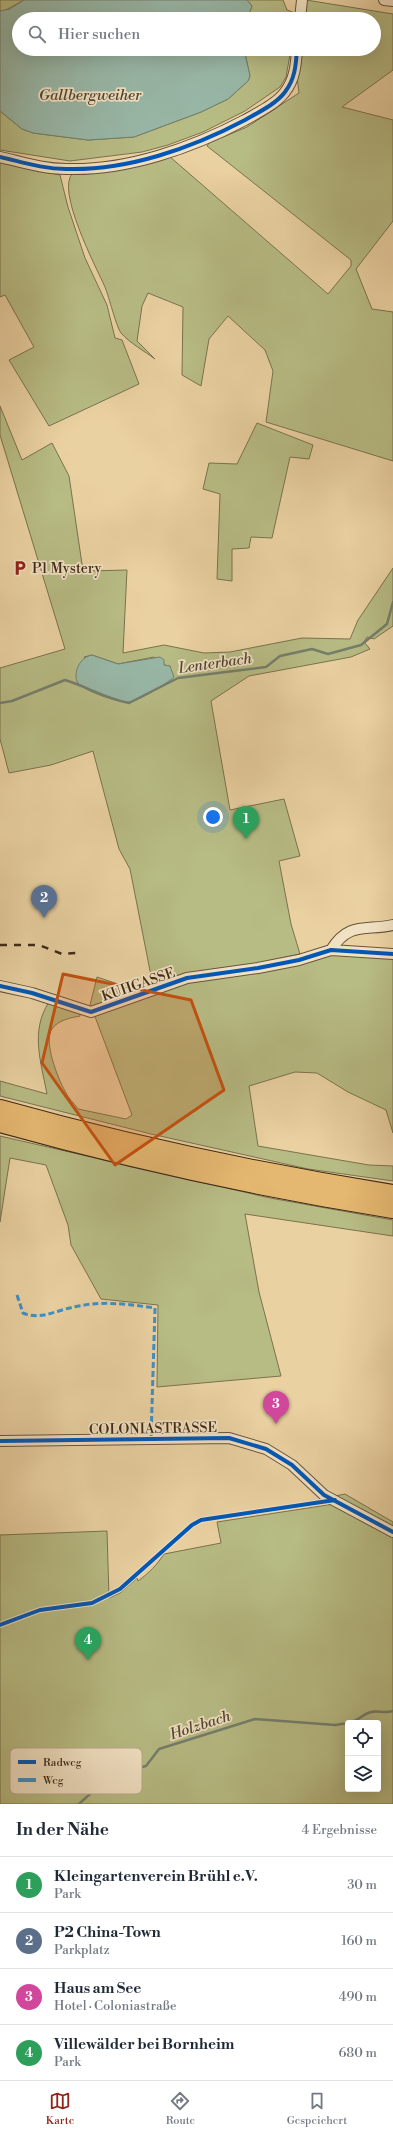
<!DOCTYPE html>
<html lang="de">
<meta charset="utf-8">
<style>
:root{--surface:#fff;--page:#f6f6f7;--text:#1f2937;--muted:#747a83;--line:#e0e1e3;--accent:#8f2418}
body{margin:0;font-family:"Libre Bodoni",serif;background:var(--page);color:var(--text)}
.controls{position:absolute;right:12px;bottom:12px;display:grid;overflow:hidden;border-radius:4px;box-shadow:0 4px 16px #0002}
.controls button{width:36px;height:36px;display:grid;place-items:center;padding:0;border:0;border-bottom:1px solid var(--line);background:var(--surface);color:var(--text);font:20px sans-serif}
.you{position:absolute;left:213px;top:817px;width:14px;height:14px;margin:-10px;border:3px solid #fff;border-radius:50%;background:#1a73e8;box-shadow:0 0 0 6px #1a73e833}
.badge{display:grid;place-items:center;width:26px;height:26px;border-radius:50%;background:var(--accent);color:#fff;font-size:13px;font-weight:700}
.pin{position:absolute;translate:-50% -33px;filter:drop-shadow(0 1px 2px #0008)}
.pin::after{content:'';position:absolute;top:21px;width:14px;height:12px;background:inherit;clip-path:polygon(0 0,100% 0,50% 100%)}
.list{margin:0;padding:0;list-style:none}
h2{display:flex;justify-content:space-between;align-items:center;height:52px;margin:0;padding:0 16px;font-size:17px}
h2 small{font-size:13px;font-weight:400;color:var(--muted)}
.list li{display:grid;grid-template-columns:26px 1fr auto;gap:12px;align-items:center;box-sizing:border-box;height:56px;padding:0 16px;border-top:1px solid var(--line)}
.list b{display:block;font-size:15px;white-space:nowrap}
.list p{margin:0;font-size:13px;white-space:nowrap;color:var(--muted)}
.list em{font-size:13px;font-style:normal;color:var(--muted)}
.icon{flex:none;width:22px;height:22px;fill:none;stroke:currentColor;stroke-width:2;stroke-linecap:round;stroke-linejoin:round}
.map{position:relative;flex:none;width:393px;height:1804px;overflow:hidden}
.search{position:absolute;background:var(--surface);box-shadow:0 4px 16px #0002;left:12px;right:12px;top:12px;height:44px;display:flex;align-items:center;gap:10px;box-sizing:border-box;padding:0 14px;border-radius:22px;color:var(--muted);font-size:15px}
.sheet{height:276px;background:var(--surface)}
nav{display:flex;justify-content:space-around;align-items:center;box-sizing:border-box;height:56px;border-top:1px solid var(--line);background:var(--surface);font-size:11px;color:var(--muted)}
nav a{display:grid;justify-items:center;gap:2px}
nav .on{color:var(--accent)}
.map>svg:first-child{display:block}
</style>
<div class="map">
<svg width="393" height="1804" viewBox="0 0 393 1804">
<rect width="100%" height="100%" fill="#ead1a2"/>
<filter id="stains"><feTurbulence type="fractalNoise" baseFrequency=".005" numOctaves="4"/><feColorMatrix values="0 0 0 0 .2 0 0 0 0 .09 0 0 0 0 .02 0 0 0 .5 -.17"/></filter>
<radialGradient id="worn" r=".72"><stop offset=".6" stop-color="#630" stop-opacity="0"/><stop offset="1" stop-color="#630" stop-opacity=".3"/></radialGradient>
<path fill="#b7bb84" stroke="#7b724d" fill-rule="evenodd" d="M0,0h24l-22,12 -2,-1z
M247,0h36l4,10 8,3 -1,6h-47l5,-13z
M306,0l87,14v56l-51,37 51,13v101l-37,48 16,40 21,3v149l-127,-39 7,-51 -8,-21 -37,-34 -19,23 -8,47 -19,-11 1,-68 -35,-14 -6,13 -5,35 18,18c-11,-8 -25,-16 -34,-26 -5,-7 -12,-36 -16,-46 -9,-20 -50,-98 -32,-114l96,-17 159,138 23,-28v-6l-144,-114 2,-3 38,-16 52,-34 -2,-17 4,-27h73v-30h-70z
M244,49h47l-5,28 -6,10 -35,24 -42,21 -35,13 -26,7 -72,9 -70,-11v-39l22,18 11,4 55,7 46,-3 67,-25 27,-13 20,-18 2,-5z
M0,162l60,13 8,32 17,51 22,47 8,33 7,2 17,44 -90,42 -40,-66 25,-13 -29,-52 -5,2z
M0,406l22,54 30,-17 17,33 13,88 7,7 38,-1 -4,83 41,-8 40,8 26,-1 72,-14 48,1 8,-19 35,-52v58l-19,13 -7,-2 -3,5 6,7 -19,8 -102,19 -38,25 19,109 54,-11 16,57 -21,5 12,63 9,30 -147,32 -23,-117 -11,-20 -26,-98 -42,14 -42,8 -9,-34v-71l65,-19 -65,-214zM92,655l26,9 36,-7 10,8 6,1 1,6 -42,31 -45,-46z
M257,423l56,22 -4,14 -19,-2 -18,81 -21,-1 -2,11 -17,1v32l-15,-2 3,-85 -17,-5 6,-26 28,1z
M332,953l61,4v176l-7,-23 -38,-18 -31,-19 -22,-1 -46,14 9,60 111,19 24,1v15l-85,-12 -157,-35 -151,-38v-15l47,13c-6,-32 -17,-63 2,-92l31,11v3c-10,2 -22,4 -28,13 -9,12 6,50 13,62 3,7 9,12 13,18l48,10 6,-4 -38,-101 93,-32z
M97,977l42,14 -50,18z
M0,1136l270,62 123,22v16l-148,-22 14,78 22,84 -124,11 1,-82 -57,-6 -30,-54 -3,-20 -22,-60 -36,-7 -10,64z
M345,1494l48,28v6l-58,-32z
M334,1504l59,31v269h-393v-269l107,-4 2,67 11,-5 17,-15 1,3c11,-8 19,-16 26,-27l57,-11 -4,-21zM348,1723h30v66h-30z"/>
<path fill="#98b7a7" stroke="#747f6d" d="M24,0h223l5,6 -5,13h-228v30h225l6,27 -2,5 -20,18 -27,13 -67,25 -46,3 -55,-7 -11,-4 -22,-18v-100l10,-2z
M92,655l26,9 42,-7 4,3v5l6,1 4,11c-6,6 -37,25 -45,25 -10,1 -45,-11 -51,-19 -3,-4 -2,-10 -1,-14 3,-8 7,-12 15,-14z"/>
<g fill="none" stroke-linecap="round" stroke-linejoin="round">
<path stroke="#747f6d" stroke-width="2.5" d="M0,703l12,-2 53,-21c23,7 39,18 64,23l49,-25 88,-11 14,-11 32,-7 16,5 33,-9 26,-21 6,-22
M348,1723c10,-1 14,-9 23,-11 7,-2 14,2 22,-1
M79,1804c21,-20 38,-32 67,-38l13,-17 96,-30 80,6 13,-2"/>
<defs>
<path id="minor" d="M384,0l9,1
M300,19l2,-19
M0,157c22,5 43,12 66,12 61,2 126,-21 179,-49 14,-8 31,-16 40,-28 10,-13 11,-27 12,-43
M331,950c18,-29 35,-19 62,-25
M0,986l32,7 59,19 96,-34 71,-10 41,-8 32,-10 62,4
M0,1441l229,-3 37,11 26,16 32,30 69,37"/>
<path id="motorway" d="M0,1109c129,36 261,64 393,85
M0,1123c129,36 261,65 393,86"/>
</defs>
<use href="#minor" stroke="#6a5439" stroke-width="12"/>
<use href="#motorway" stroke="#3f2a16" stroke-width="20"/>
<use href="#minor" stroke="#f1e1c3" stroke-width="10"/>
<use href="#motorway" stroke="#e5b871" stroke-width="18"/>
<path stroke="#3f2a16" stroke-width="2.5" stroke-dasharray="7 7" stroke-linecap="butt" d="M0,945h39l23,9 14,-1"/>
<path stroke="#3f90c8" stroke-width="3" stroke-dasharray="6 3" stroke-linecap="butt" d="M17,1295l6,18c14,6 25,1 39,-3 35,-10 57,-7 93,-2l-4,130"/>
<defs>
<path id="cycleway" d="M0,157c22,5 43,12 66,12 61,2 126,-21 179,-49 14,-8 31,-16 40,-28 10,-13 11,-27 12,-43
M0,986l32,7 59,19 96,-34 71,-10 41,-8 32,-10 62,4
M0,1441l229,-3 37,11 26,16 32,30 69,37
M0,1625l40,-15 52,-7 28,-14 72,-64 9,-5 134,-20"/>
</defs>
<use href="#cycleway" stroke="#f1e1c3" stroke-width="6"/>
<use href="#cycleway" stroke="#0057b8" stroke-width="4"/>
</g>
<path fill="#c6500e" fill-opacity="0.2" stroke="#c6500e" stroke-width="3" stroke-linejoin="round" d="M63,974l128,26 33,90 -109,75 -73,-102z"/>
<defs>
<symbol id="parking-bare" viewBox="-9 -9 18 18"><path d="M-3.5-5.5H1a3.5 3.5 0 0 1 0 7H-1V5.5H-3.5ZM-1-3.4V-.6H.8a1.4 1.4 0 0 0 0-2.8Z" fill="#8f2418" stroke="#f1e1c3" stroke-width="2.5" paint-order="stroke"/></symbol>
</defs>
<g fill-rule="evenodd">
<use href="#parking-bare" x="9" y="557" width="22" height="22"/>
</g>
<g text-anchor="middle" stroke-width="3.5" stroke-linejoin="round" paint-order="stroke">
<g font-size="14" fill="#3f2a16" stroke="#f1e1c3" text-anchor="start">
<text x="32" y="573">P1 Mystery</text>
</g>
<g font-size="14" fill="#3f2a16" stroke="#f1e1c3">
<text transform="translate(138 984) rotate(-19)" y="5">KUHGASSE</text>
<text transform="translate(153 1428) rotate(-1)" y="5">COLONIASTRASSE</text>
</g>
<g font-size="15" font-style="italic" fill="#514633" stroke="#f1e1c3">
<text x="90" y="100">Gallbergweiher</text>
<text transform="translate(215 663) rotate(-8)" y="5">Lenterbach</text>
<text transform="translate(200 1725) rotate(-18)" y="5">Holzbach</text>
</g>
</g>
<rect x="10" y="1748" width="132" height="46" rx="6" fill="#f1e1c3" stroke="#bcaa8f" stroke-width="1"/>
<rect x="18" y="1760" width="18" height="4" fill="#0057b8"/>
<rect x="18" y="1778" width="18" height="4" fill="#3f90c8"/>
<g font-size="11" fill="#3f2a16">
<text x="43" y="1766">Radweg</text>
<text x="43" y="1784">Weg</text>
</g>
<rect width="100%" height="100%" filter="url(#stains)"/>
<rect width="100%" height="100%" fill="url(#worn)"/>
</svg>
<div class="controls">
<button><svg class="icon" aria-label="locate" viewBox="0 0 24 24"><circle cx="12" cy="12" r="6"/><path d="M12 2v4M12 18v4M2 12h4M18 12h4"/></svg></button>
<button><svg class="icon" aria-label="layers" viewBox="0 0 24 24"><path d="M12 4l9 5-9 5-9-5zM3 14l9 5 9-5"/></svg></button>
</div>
<div class="you"></div>
<div class="pin badge" style="left:246px;top:839px;background:#2e9e5b">1</div>
<div class="pin badge" style="left:44px;top:918px;background:#5c6f8a">2</div>
<div class="pin badge" style="left:276px;top:1424px;background:#d1479c">3</div>
<div class="pin badge" style="left:88px;top:1660px;background:#2e9e5b">4</div>
<div class="search"><svg class="icon" aria-label="search" viewBox="0 0 24 24"><circle cx="10" cy="10" r="6"/><path d="M15 15l6 6"/></svg>Hier suchen</div>
</div>
<section class="sheet">
<h2>In der Nähe<small>4 Ergebnisse</small></h2>
<ul class="list">
<li><span class="badge" style="background:#2e9e5b">1</span><div><b>Kleingartenverein Brühl e.V.</b><p>Park</p></div><em>30 m</em></li>
<li><span class="badge" style="background:#5c6f8a">2</span><div><b>P2 China-Town</b><p>Parkplatz</p></div><em>160 m</em></li>
<li><span class="badge" style="background:#d1479c">3</span><div><b>Haus am See</b><p>Hotel · Coloniastraße</p></div><em>490 m</em></li>
<li><span class="badge" style="background:#2e9e5b">4</span><div><b>Villewälder bei Bornheim</b><p>Park</p></div><em>680 m</em></li>
</ul>
</section>
<nav>
<a class="on"><svg class="icon" aria-label="map" viewBox="0 0 24 24"><path d="M3 6l6-2 6 2 6-2v14l-6 2-6-2-6 2zM9 4v14M15 6v14"/></svg>Karte</a>
<a><svg class="icon" aria-label="directions" viewBox="0 0 24 24"><path d="M12 3l9 9-9 9-9-9zM9 14v-3h6M13 9l2 2-2 2"/></svg>Route</a>
<a><svg class="icon" aria-label="saved" viewBox="0 0 24 24"><path d="M7 4h10v16l-5-4-5 4z"/></svg>Gespeichert</a>
</nav>
